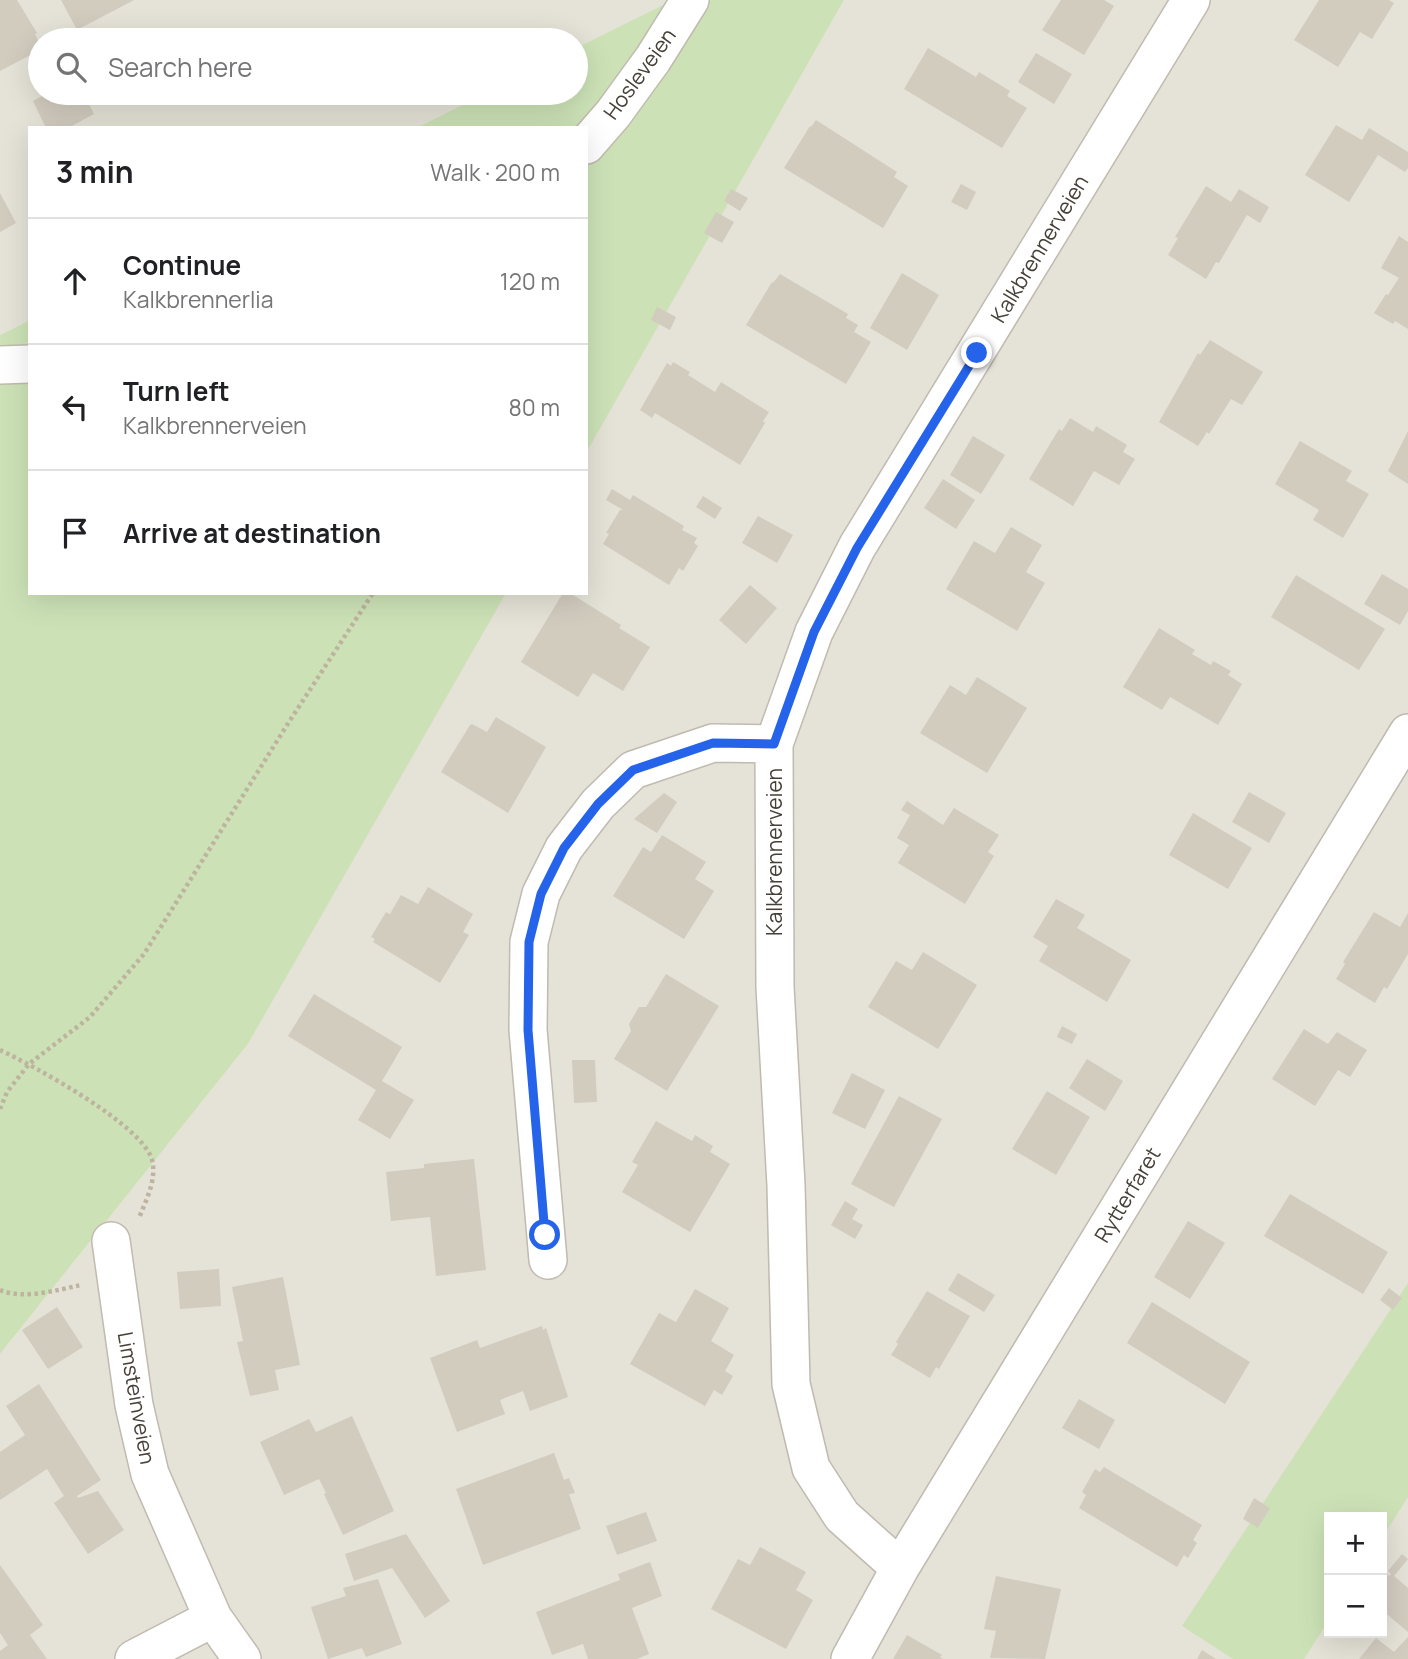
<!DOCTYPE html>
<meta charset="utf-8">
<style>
:root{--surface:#fff;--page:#f2f2f2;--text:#202124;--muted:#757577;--line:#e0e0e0}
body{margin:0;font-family:Manrope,sans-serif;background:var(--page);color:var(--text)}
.controls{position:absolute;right:21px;bottom:21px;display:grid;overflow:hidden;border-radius:0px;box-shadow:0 7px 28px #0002}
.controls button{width:63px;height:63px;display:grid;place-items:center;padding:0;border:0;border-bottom:2px solid var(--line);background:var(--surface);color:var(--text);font:35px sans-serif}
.stop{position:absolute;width:21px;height:21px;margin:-16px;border:5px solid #2563eb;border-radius:50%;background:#fff}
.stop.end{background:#2563eb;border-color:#fff;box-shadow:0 2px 7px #0008}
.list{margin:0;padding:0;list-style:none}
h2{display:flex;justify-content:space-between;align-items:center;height:91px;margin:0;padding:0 28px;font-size:30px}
h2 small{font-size:23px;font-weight:400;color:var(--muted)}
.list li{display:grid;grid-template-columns:46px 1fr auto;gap:21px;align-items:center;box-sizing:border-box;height:126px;padding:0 28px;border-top:2px solid var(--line)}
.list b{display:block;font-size:26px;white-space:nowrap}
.list p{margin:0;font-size:23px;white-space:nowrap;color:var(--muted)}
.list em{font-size:23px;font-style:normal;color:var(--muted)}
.icon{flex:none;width:38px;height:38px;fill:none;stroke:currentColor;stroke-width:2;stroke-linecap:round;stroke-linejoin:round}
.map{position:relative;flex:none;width:1408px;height:1659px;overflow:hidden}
.search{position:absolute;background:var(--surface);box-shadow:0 7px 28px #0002;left:28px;top:28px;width:560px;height:77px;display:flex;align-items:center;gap:18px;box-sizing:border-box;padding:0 24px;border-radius:38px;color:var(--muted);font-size:26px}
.panel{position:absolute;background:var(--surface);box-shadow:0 7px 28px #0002;left:28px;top:126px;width:560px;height:469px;border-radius:0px}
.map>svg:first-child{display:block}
</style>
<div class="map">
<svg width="1408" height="1659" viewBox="0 0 1408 1659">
<rect width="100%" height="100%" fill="#f2f0e8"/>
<path fill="#e5e2d7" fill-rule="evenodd" d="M0,0h673l-97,48v-8h-536v53h446l-70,35h-386v192l-30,15z
M844,0h564v1659h-1408v-305l248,-310 257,-451h81v-142zM1329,1517h53v116h-53z"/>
<path fill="#cce2b6" d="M673,0h171l-258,453v-325h-170l70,-35h90v-45z
M30,320v273h476l-258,451 -248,310v-1019z
M1408,1283v214l-26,41v-21h-53v103l-25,39h-71l-51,-33z"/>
<path fill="#d2ccbf" d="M0,0h17l20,33 -2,1 5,10v6l-40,21z
M61,0h73l-57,30z
M1061,0h43l10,6 -30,49 -42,-25z
M1319,0h70l5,3 -22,36 -12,-7 -22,35 -44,-27z
M928,48l48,29 3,-5 31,19 -3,5 20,12 -25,40 -98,-59z
M1036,53l36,21 -18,30 -36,-22z
M48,93h35l11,21 -26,14h-22l-13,-27z
M816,120l81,52 -3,5 14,9 -25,42 -99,-60 26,-42 1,1z
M1336,125l26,15 7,-12 39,24v16l-3,4 -27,-17 -29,47 -44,-27z
M961,184l15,8 -9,18 -16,-8z
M1206,186l25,16 8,-13 30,18 -9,16 -13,-8 -28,48 -3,-1 -10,17 -38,-24 10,-17 -3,-1z
M731,189l17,9 -8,13 -16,-10z
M0,193l16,30 -16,9z
M716,212l18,10 -12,21 -18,-10z
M1399,236l9,6v87l-13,-8 -2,3 -19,-11 12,-19 2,1 11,-17 -18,-10z
M902,273l37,22 -32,55 -37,-22z
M780,274l68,40 -2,4 12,7 -4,7 17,10 -25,42 -100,-59 26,-43 1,1z
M657,307l19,10 -6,13 -19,-10z
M1210,340l53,32 -21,33 -11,-6 -22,35 -2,-2 -9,14 -39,-24 39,-69 2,2z
M673,362l17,10 -2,3 27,17 6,-10 48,30 -6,9 2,2 -25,42 -85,-52 -3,5 -12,-8 27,-47 4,3z
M1070,418l23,14 3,-6 31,19 -4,7 12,7 -16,26 -25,-14 -21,35 -44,-27 30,-50 3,2z
M1408,431v53l-20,-13z
M973,436l32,19 -24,39 -31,-19z
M1300,441l52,30 -6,10 23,13 -26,44 -30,-18 6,-10 -44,-26z
M943,479l32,21 -19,29 -32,-21z
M612,489l18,11 3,-5 51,31 -2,4 15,8 -3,5 4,3 -15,25 -4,-3 -10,17 -66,-41 6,-10 -3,-1 14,-23h3l-17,-10z
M703,496l19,12 -7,11 -19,-12z
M758,516l35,19 -16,28 -35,-20z
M1011,527l31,18 -16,27 19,11 -28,48 -71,-42 28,-48 21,12z
M1382,574l26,15v22l-8,14 -36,-21z
M1296,575l89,54 -26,41 -88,-53z
M750,585l27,23 -31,36 -27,-24z
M563,593h7l51,32 -2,3 31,19 -27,44 -30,-18 -15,24 -57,-35z
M1159,628l36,22 -3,4 19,11 2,-4 18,10 -3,4 14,9 -24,41 -48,-28 -8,13 -39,-23z
M977,677l50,31 -40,65 -67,-40 30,-48 16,10z
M496,717l50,30 -38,66 -67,-41 29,-47 2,-1 15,8z
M1249,792l37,21 -17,30 -37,-21z
M664,793l13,9 -20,31 -23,-14z
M907,801l36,24 11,-17 45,27 -11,17 6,4 -29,48 -67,-41 11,-18 -12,-7 13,-23 -9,-5z
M1193,813l59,35 -24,41 -59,-34z
M662,835l44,27 -11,17 19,12 -30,48 -71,-43 30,-49 8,5z
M428,887l45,27 -10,18 6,3 -29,48 -67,-41 2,-3 -4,-2 15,-25 4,2 11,-19 17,9z
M1056,899l29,16 -8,13 54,32 -24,42 -68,-41 9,-15 -15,-9z
M1374,912l26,15 8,-14v41l-21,35 -3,-2 -9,16 -39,-24 9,-15 -2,-2z
M923,952l54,33 -39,64 -70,-42 28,-46 16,9z
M666,974l53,32 -52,85 -53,-32 17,-28 -2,-7 10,-17h7z
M314,994l88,53 -20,34 32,19 -24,39 -32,-19 18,-30 -88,-54z
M1062,1026l15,8 -5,10 -15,-7z
M1304,1029l24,15 9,-12 30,18 -17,27 -12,-7 -23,36 -43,-27z
M1087,1059l36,22 -18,30 -36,-23z
M572,1060h23l2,42 -23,1z
M852,1073l33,17 -20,39 -33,-16z
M1047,1091l43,26 -34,58 -44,-26z
M899,1096l43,23 -48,88 -43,-23z
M656,1121l36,20 3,-6 18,11 -3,6 20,12 -40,68 -68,-40 16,-27 -6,-3z
M474,1159l12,111 -50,6 -6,-59 -39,4 -5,-49 38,-4v-4z
M1290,1194l98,58 -25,42 -99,-58z
M845,1201l13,8 -6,10 11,6 -8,14 -24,-14z
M1188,1221l37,22 -35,56 -36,-22z
M219,1269l2,37 -41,3 -3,-37z
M958,1273l37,22 -11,17 -36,-22z
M283,1277l17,88 -25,5 4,20 -29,6 -13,-54 6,-1 -11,-54z
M1389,1288l13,10 -9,12 -13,-10z
M695,1289l34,19 -18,33 23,14 -9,16 8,5 -11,19 -8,-5 -9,16 -75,-42 29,-51 17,9z
M927,1291l43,25 -31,53 -3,-2 -6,11 -39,-23 7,-11 -2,-2z
M1152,1302l98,60 -25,42 -98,-61z
M57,1307l26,40 -35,22 -26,-39z
M542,1326l1,4 3,-2 22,69 -38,14 -7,-20 -23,9 5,14 -48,18 -27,-74 47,-18 3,8z
M39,1384l62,96 -24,16 1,2 20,-7 26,39 -36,24 -34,-51 10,-7 -17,-27 -47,31v-48l25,-17 -19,-29z
M1079,1399l36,21 -16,29 -37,-21z
M352,1416l42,95 -51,24 -19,-41 2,-1 -7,-14 -35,16 -24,-53 49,-23 7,13z
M554,1453l10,27 5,-2 6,15 -6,1 12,35 -98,36 -27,-76z
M1104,1467l98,58 -9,15 4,3 -9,15 -4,-3 -7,12 -98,-59 7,-13 -4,-3 13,-23 5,3z
M1254,1498l16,10 -12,20 -15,-9z
M646,1512l11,29 -40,14 -11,-29z
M406,1534l44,67 -25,17 -33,-50 -38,13 -9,-27z
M760,1547l46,25 -10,18 17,10 -27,49 -75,-40 27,-50 12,6z
M1402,1554l6,5 -14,17 14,12v44l-26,-22v-40l7,6 2,-2 -3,-3z
M650,1562l12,34 -30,12 17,46 -12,5h-49l-5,-15 -31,11 -16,-43 84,-32 -2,-6z
M0,1565l43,60 -13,10 17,24h-47v-8l8,-6 -8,-12z
M996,1576l65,13 -16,70 -55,-1 6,-27 -12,-2z
M378,1579l24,65 -36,13 -4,-9 -34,11 -17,-52 35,-11 -3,-8z
M907,1635l35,20 -2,2 3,2h-50z
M1408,1637v22h-49l17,-21 18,14z
M1202,1650l14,9h-19z"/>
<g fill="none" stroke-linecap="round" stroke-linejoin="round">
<defs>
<path id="minor" d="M586,145l27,-31 40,-55 37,-59
M0,365l30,-1
M111,1241l23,164 16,69 63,144 29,41
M548,1260l-20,-230 1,-88 12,-48 23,-46 34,-44 35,-34 80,-27 61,1
M900,1568l-58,-52 -31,-48 -20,-84 -5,-199 -11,-198 -1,-243 40,-112 43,-85 334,-547
M134,1659l79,-41
M850,1659l50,-91 508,-835"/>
</defs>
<use href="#minor" stroke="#c0baaf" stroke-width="40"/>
<path stroke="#bdb39f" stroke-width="4.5" stroke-dasharray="3.5 3.5" stroke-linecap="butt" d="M0,1050c34,16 143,75 152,110 5,20 -6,40 -13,58
M0,1109l7,-17 22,-28 61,-47 54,-63 143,-229 86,-132
M0,1290c24,10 57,0 81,-5"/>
<use href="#minor" stroke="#fff" stroke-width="37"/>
</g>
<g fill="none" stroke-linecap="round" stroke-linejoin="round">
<path stroke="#2563eb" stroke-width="9" d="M545,1235l-17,-205 1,-88 12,-48 23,-46 34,-44 35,-34 80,-27 61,1 40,-112 43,-84 120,-195"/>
</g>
<g text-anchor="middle" stroke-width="7" stroke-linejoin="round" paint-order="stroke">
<g font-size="21" fill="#454038" stroke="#fff">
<text transform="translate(640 74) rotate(-54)" y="7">Hosleveien</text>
<text transform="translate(1040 249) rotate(-59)" y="7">Kalkbrennerveien</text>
<text transform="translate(775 852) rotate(-90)" y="7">Kalkbrennerveien</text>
<text transform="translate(1128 1195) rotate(-59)" y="7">Rytterfaret</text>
<text transform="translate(136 1398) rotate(80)" y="7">Limsteinveien</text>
</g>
</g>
</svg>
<div class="controls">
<button>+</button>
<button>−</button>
</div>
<div class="stop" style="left:545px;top:1235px"></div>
<div class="stop end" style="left:977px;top:353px"></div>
<div class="search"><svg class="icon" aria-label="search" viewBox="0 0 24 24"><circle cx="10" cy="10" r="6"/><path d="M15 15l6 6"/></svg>Search here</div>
<section class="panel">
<h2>3 min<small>Walk · 200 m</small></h2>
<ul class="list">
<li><svg class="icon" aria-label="ahead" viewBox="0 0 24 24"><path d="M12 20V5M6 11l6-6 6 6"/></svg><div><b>Continue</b><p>Kalkbrennerlia</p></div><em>120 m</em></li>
<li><svg class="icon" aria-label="left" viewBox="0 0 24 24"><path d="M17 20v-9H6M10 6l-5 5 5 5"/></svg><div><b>Turn left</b><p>Kalkbrennerveien</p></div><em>80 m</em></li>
<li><svg class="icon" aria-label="arrive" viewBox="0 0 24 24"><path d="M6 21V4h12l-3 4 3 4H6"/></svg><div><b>Arrive at destination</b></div></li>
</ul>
</section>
</div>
